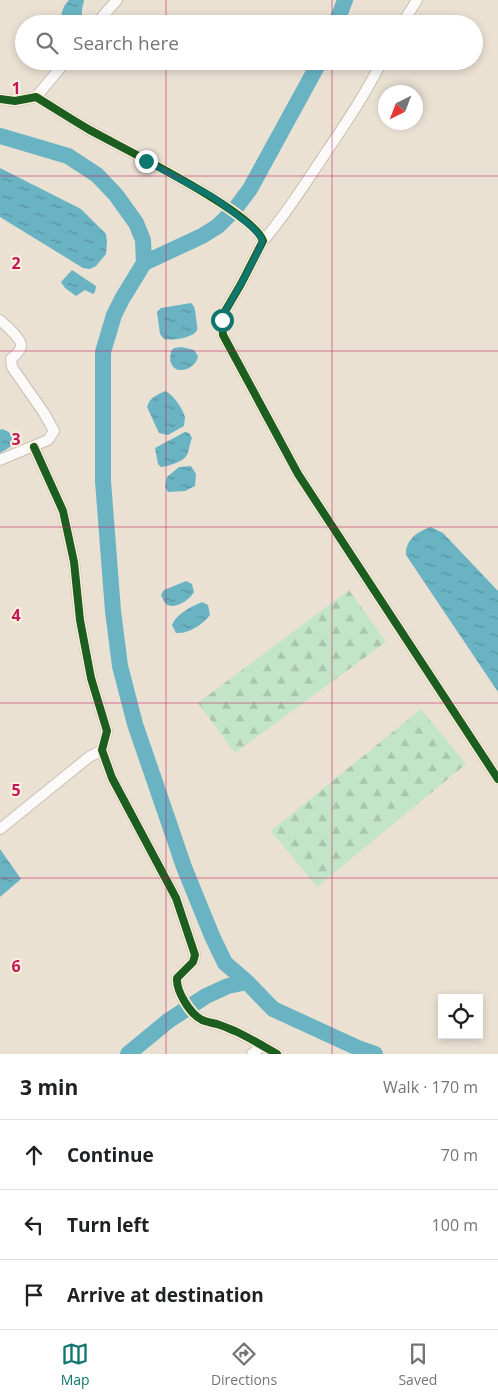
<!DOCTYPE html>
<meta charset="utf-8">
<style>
:root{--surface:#fff;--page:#f6f6f6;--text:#202124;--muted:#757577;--line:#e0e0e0;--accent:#0f766e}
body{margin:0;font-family:"Open Sans",sans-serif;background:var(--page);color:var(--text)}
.controls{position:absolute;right:15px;bottom:15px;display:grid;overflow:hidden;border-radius:0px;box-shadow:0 2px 8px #0003}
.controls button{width:45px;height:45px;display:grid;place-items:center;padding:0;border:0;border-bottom:1px solid var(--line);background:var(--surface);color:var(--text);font:25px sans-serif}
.compass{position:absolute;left:378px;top:85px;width:45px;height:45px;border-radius:50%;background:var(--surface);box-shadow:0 2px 8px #0003;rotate:222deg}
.stop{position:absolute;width:15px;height:15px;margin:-11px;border:4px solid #0f766e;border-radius:50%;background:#fff}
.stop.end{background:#0f766e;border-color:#fff;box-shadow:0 1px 5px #0008}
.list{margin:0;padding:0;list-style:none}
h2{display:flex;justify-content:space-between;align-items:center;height:65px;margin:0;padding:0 20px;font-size:21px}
h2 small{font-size:16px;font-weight:400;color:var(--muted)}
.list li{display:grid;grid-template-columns:32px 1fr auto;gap:15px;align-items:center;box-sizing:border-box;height:70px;padding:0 20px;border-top:1px solid var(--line)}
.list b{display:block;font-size:19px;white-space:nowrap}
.list em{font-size:16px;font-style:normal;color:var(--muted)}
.icon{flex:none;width:28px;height:28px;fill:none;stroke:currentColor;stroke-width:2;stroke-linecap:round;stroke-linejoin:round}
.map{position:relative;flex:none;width:498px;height:1054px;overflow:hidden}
.search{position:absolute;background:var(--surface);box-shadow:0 2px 8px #0003;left:15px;right:15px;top:15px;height:55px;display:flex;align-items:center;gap:12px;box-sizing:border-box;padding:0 18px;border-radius:28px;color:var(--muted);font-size:19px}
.sheet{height:275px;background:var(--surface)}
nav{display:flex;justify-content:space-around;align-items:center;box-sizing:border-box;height:70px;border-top:1px solid var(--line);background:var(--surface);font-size:14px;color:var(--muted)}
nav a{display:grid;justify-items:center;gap:2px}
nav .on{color:var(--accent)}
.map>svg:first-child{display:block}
</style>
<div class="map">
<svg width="498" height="1054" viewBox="0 0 498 1054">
<defs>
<pattern id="forest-firs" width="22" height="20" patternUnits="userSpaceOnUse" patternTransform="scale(1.25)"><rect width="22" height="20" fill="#c3e5c7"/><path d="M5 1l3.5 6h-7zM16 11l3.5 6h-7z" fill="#a9c5ab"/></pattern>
<pattern id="water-ripples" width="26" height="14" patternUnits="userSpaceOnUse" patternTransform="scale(1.25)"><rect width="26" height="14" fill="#69b3c3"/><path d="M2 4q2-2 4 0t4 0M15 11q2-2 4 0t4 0" fill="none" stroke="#58939f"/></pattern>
</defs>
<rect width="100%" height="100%" fill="#eae1d3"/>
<path fill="url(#forest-firs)" d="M349,590l37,52 -151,111 -37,-50z
M421,709l45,55 -149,123 -46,-56z"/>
<path fill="url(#water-ripples)" d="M69,0h15c0,4 -2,6 -2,10 -1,5 2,9 1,14h-22c0,-10 1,-17 8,-24z
M0,168l81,41 25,25 1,8 -1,12 -10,12 -6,3 -7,-1 -83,-51z
M72,270l24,16 -1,6 -2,2 -8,-4 -9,6 -11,-8 -4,-6z
M191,303c5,5 4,9 5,15 0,3 2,9 1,12 -3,8 -26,11 -33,9l-4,-5 -3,-22 4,-4z
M182,347l12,3 4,6c-1,12 -22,21 -27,7 -2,-4 0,-8 0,-12l3,-3z
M165,391c8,3 18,18 20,26 0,2 -1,7 -1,9l-16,9 -9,-2 -12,-26c3,-10 10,-12 18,-16z
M2,429c7,2 16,9 9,17 -3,3 -8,5 -11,7v-23z
M185,432l4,1 3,5c-2,5 -3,12 -5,17 -4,7 -18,11 -26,12l-3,-3 -3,-16z
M191,466l5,8 -1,12 -10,5 -17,1 -3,-5 2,-10 12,-10z
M431,527l12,6 55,58v101l-92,-137c-1,-15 12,-24 25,-28z
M186,581l6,3 2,8c-4,7 -17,17 -26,13 -4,-1 -5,-7 -7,-10l3,-5z
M202,602l6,3 2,10c-8,10 -21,19 -34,18l-4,-8c5,-12 19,-18 30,-23z
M0,849l21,30 -21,18z"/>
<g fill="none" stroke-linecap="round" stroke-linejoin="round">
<path stroke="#69b3c3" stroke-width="16" d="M336,24l9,-24
M320,61l-70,128 -15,20 -17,17 -16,10 -58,27 -22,36 -8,16 -11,37v129l10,130 7,55 15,58 34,99 15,44 28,69 13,27 22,19 26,27 85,39 17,6
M0,136l68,20 29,19 19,20 20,28 7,17 1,23
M128,1054l40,-33 38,-25 22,-10 19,-4"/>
<defs>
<path id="minor" d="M96,24l21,-24
M402,24l15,-24
M36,97l30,-36
M0,99l15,2 21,-4c18,11 35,22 52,32 32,18 166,83 175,112l-22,43 -17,29 -2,7 1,15 75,139 200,305
M263,241c21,-24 38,-51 56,-78 22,-33 45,-66 63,-102
M0,320c5,5 22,19 21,26 0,5 -7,10 -10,13l1,8 32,46 10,18 -6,9 -48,20
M34,447l29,64 11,51 6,58 11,58 16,53 -5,19 10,28 64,120 19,57 -2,7 -16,16c-1,13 13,36 25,42 5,2 10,3 15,4 6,2 13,5 18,7 15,7 28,15 42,23
M0,829l89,-72 13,-7
M252,1054l10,-8"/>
</defs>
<use href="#minor" stroke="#c7bfb5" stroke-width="12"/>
<use href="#minor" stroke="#fcfaf8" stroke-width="10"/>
<defs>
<path id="cycleway" d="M0,99l15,2 21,-4c18,11 35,22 52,32 32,18 166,83 175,112l-22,43 -17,29 -2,7 1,15 75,139 200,305
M34,447l29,64 11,51 6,58 11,58 16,53 -5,19 10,28 64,120 19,57 -2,7 -16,16c-1,13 13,36 25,42 5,2 10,3 15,4 6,2 13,5 18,7 15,7 28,15 42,23"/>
</defs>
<use href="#cycleway" stroke="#fff0db" stroke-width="11"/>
<use href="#cycleway" stroke="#1b5e20" stroke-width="8"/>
</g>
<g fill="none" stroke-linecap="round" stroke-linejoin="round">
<path stroke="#0f766e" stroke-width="6" d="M146,161l67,36 38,29 10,11 1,4 -3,9 -18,34 -17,29 -2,7"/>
</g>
<path fill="none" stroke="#c2185b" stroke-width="1" stroke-opacity="0.55" d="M166,0v24M332,0v24M166,61v993M332,61v993M0,176h498M0,351h498M0,527h498M0,703h498M0,878h498"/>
<g font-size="16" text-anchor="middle" font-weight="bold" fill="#c2185b" stroke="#fff0db" stroke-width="4" stroke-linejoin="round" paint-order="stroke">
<text x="16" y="94">1</text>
<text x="16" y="269">2</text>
<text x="16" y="445">3</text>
<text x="16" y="621">4</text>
<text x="16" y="796">5</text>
<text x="16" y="972">6</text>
</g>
</svg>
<div class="controls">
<button><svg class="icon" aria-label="locate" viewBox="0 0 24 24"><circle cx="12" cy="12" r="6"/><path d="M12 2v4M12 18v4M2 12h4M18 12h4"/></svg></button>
</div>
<svg class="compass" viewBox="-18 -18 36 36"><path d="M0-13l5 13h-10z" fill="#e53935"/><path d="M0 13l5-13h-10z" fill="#757577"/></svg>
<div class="stop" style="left:222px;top:320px"></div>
<div class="stop end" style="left:146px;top:161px"></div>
<div class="search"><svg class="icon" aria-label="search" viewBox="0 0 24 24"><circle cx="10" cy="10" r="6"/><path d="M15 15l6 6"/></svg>Search here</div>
</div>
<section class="sheet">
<h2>3 min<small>Walk · 170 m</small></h2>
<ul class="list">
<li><svg class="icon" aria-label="ahead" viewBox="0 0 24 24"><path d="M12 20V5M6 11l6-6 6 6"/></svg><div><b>Continue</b></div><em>70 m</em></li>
<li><svg class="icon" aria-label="left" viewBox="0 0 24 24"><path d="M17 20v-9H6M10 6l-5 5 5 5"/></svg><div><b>Turn left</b></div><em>100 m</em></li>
<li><svg class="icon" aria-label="arrive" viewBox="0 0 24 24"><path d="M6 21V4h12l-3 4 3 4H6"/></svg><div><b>Arrive at destination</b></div></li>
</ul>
</section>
<nav>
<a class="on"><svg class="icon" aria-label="map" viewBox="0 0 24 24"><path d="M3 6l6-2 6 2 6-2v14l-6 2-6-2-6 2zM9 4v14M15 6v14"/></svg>Map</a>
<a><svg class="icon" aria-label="directions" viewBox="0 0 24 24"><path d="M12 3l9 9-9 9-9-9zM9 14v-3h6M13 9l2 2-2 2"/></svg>Directions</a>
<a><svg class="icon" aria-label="saved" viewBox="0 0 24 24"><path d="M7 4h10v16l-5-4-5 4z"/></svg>Saved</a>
</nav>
